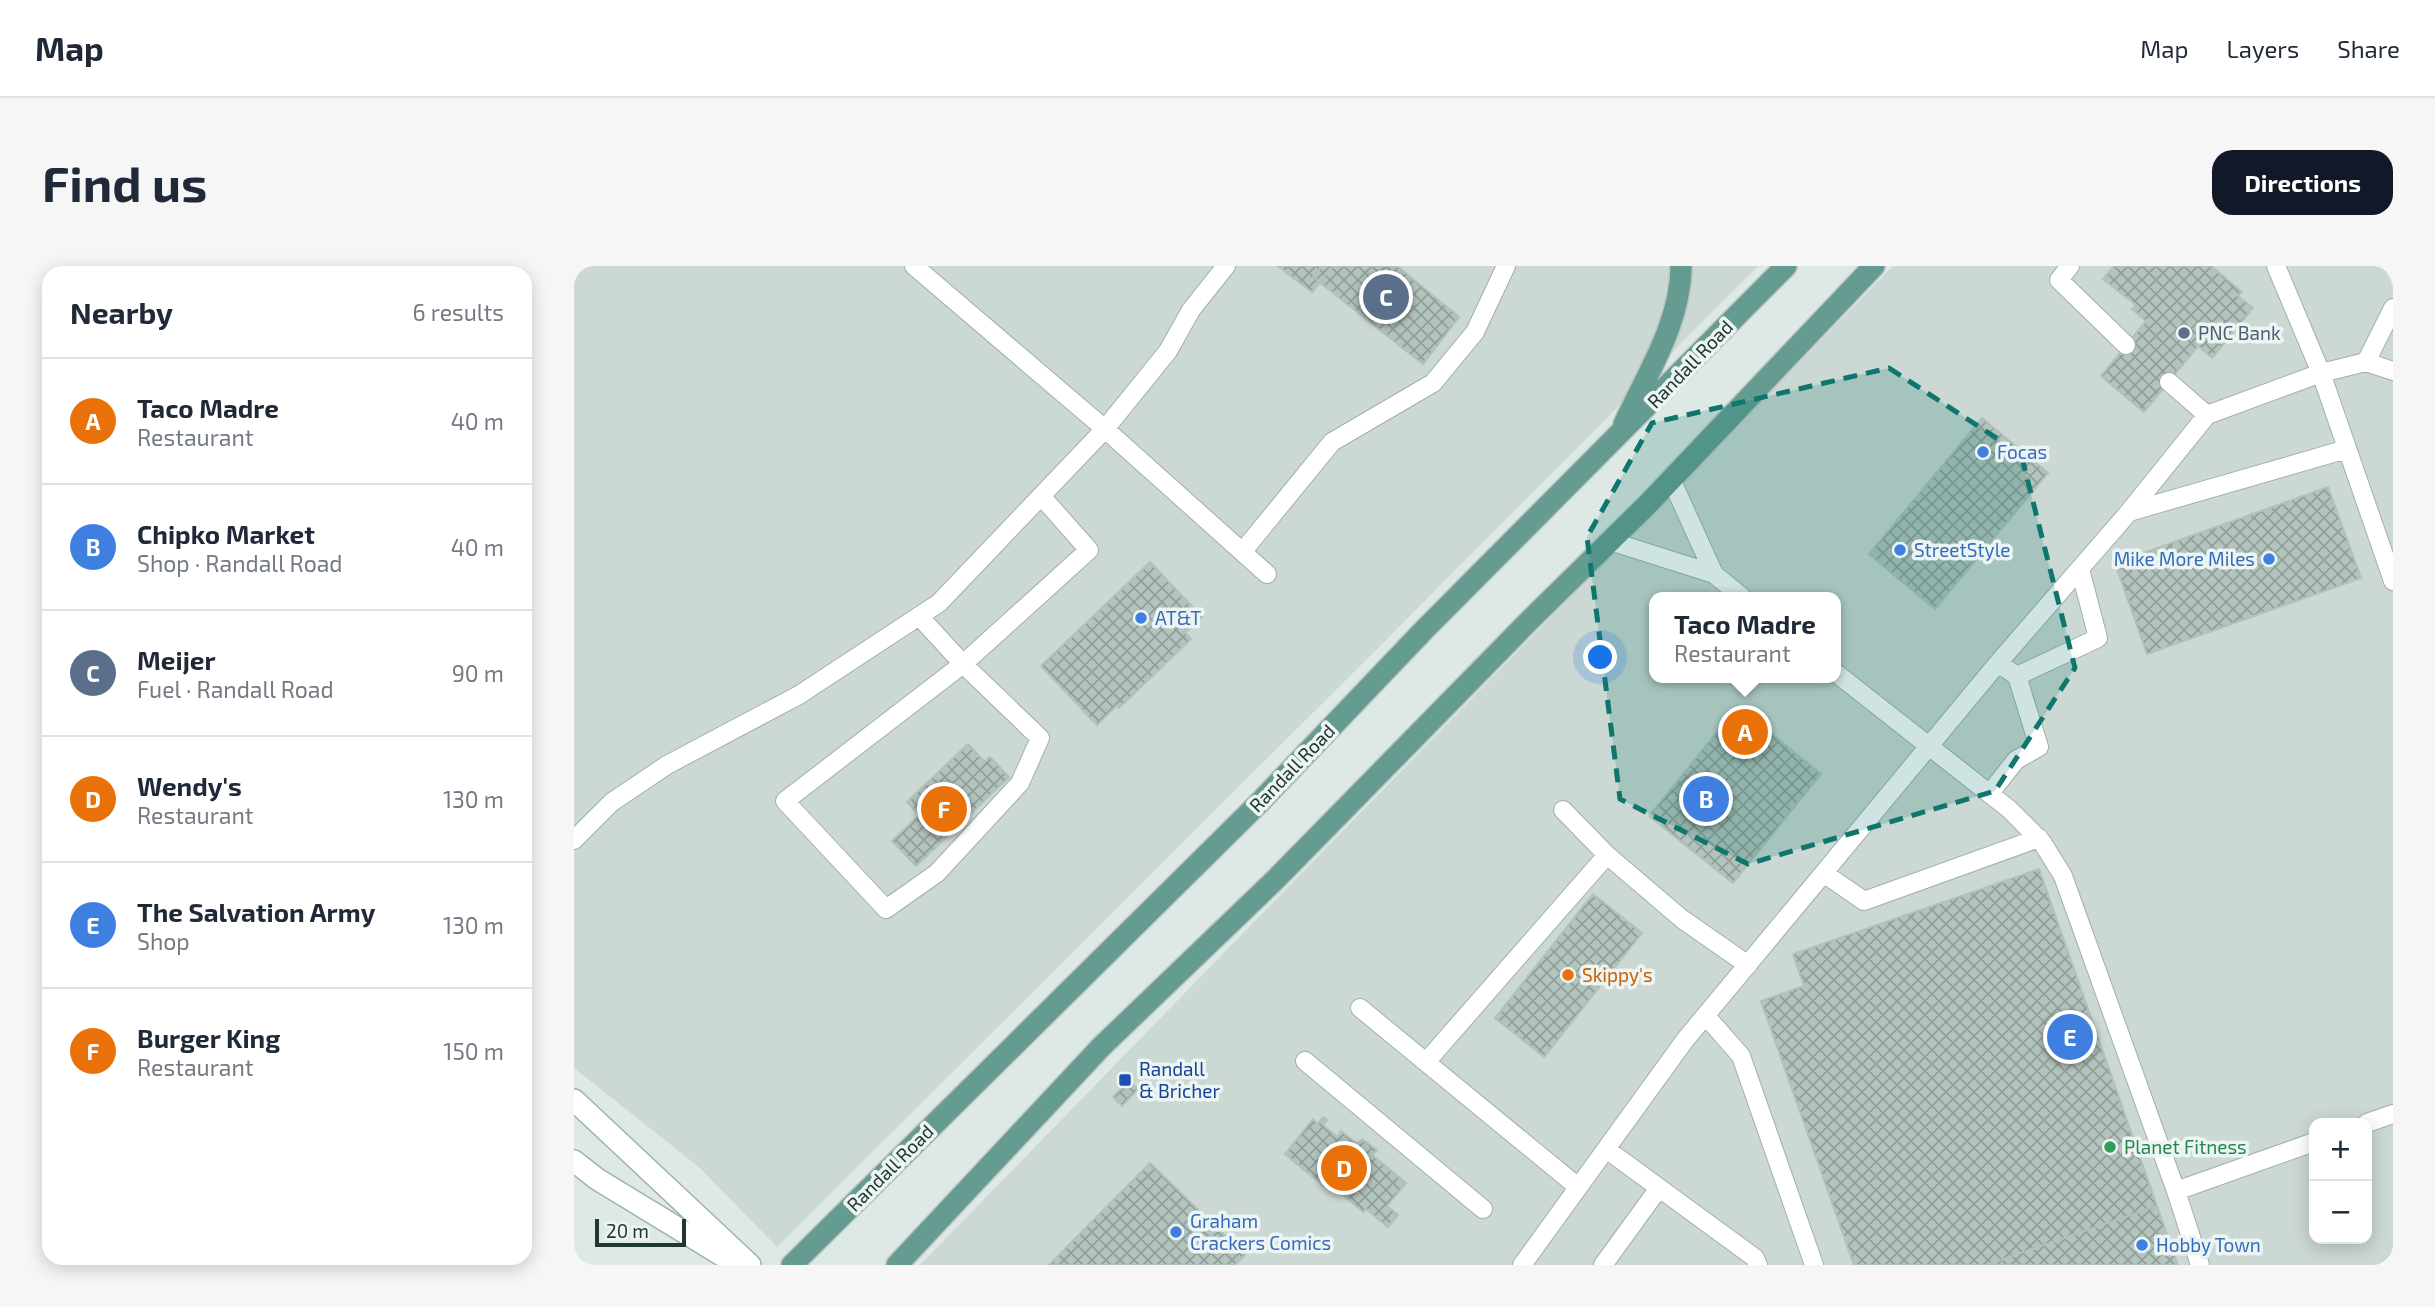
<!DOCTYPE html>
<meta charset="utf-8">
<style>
:root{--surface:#fff;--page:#f6f6f7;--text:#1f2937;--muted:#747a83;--line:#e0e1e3;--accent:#111827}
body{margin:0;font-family:"Exo 2",sans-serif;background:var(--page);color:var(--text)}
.controls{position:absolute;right:21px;bottom:21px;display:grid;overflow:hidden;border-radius:14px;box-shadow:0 4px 18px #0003}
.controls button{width:63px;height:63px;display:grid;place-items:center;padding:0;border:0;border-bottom:2px solid var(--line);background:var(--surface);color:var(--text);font:35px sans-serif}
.scale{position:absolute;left:21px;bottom:18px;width:91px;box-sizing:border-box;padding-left:7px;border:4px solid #203732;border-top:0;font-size:19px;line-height:24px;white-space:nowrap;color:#203732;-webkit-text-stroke:5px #edf5f2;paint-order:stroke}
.you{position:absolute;left:1027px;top:392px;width:24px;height:24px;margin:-18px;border:5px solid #fff;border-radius:50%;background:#1a73e8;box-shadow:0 0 0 10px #1a73e833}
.badge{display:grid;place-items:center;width:46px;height:46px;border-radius:50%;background:var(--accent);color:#fff;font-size:23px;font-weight:700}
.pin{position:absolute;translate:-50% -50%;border:4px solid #fff;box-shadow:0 2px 7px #0006}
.popup{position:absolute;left:1075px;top:326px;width:192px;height:91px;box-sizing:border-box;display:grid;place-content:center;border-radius:14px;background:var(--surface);filter:drop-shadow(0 2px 5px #0005);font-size:23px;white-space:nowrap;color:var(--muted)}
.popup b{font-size:26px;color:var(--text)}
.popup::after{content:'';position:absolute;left:50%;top:100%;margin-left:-14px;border:14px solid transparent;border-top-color:var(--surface)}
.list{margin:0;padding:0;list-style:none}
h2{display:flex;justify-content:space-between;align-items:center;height:91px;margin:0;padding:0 28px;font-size:30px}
h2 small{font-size:23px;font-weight:400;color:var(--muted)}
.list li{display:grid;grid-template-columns:46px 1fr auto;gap:21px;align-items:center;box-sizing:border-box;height:126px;padding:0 28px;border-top:2px solid var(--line)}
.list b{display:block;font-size:26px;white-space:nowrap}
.list p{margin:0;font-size:23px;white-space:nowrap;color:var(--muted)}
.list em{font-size:23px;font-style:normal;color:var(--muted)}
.map{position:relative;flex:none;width:1819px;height:999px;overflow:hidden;border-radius:21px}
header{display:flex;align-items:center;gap:42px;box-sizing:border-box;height:98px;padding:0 35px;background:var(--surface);border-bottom:2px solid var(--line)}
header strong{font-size:33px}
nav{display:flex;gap:38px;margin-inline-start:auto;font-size:24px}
.intro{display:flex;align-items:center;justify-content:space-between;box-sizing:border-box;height:168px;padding:0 42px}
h1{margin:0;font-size:49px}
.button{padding:18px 32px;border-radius:21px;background:var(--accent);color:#fff;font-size:24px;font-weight:700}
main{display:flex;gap:42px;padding:0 42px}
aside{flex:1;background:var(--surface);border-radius:21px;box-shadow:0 4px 18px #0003}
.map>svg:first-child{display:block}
</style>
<header>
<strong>Map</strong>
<nav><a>Map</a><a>Layers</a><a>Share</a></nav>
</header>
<div class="intro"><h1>Find us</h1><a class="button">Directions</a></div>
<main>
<aside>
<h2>Nearby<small>6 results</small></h2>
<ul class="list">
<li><span class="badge" style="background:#e8710a">A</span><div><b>Taco Madre</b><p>Restaurant</p></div><em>40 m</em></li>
<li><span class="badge" style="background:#3f7fe0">B</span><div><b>Chipko Market</b><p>Shop · Randall Road</p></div><em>40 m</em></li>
<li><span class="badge" style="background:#5c6f8a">C</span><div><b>Meijer</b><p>Fuel · Randall Road</p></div><em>90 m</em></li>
<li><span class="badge" style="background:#e8710a">D</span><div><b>Wendy's</b><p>Restaurant</p></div><em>130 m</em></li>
<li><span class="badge" style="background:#3f7fe0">E</span><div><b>The Salvation Army</b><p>Shop</p></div><em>130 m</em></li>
<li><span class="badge" style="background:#e8710a">F</span><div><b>Burger King</b><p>Restaurant</p></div><em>150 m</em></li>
</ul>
</aside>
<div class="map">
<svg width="1819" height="999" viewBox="0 0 1819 999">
<defs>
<pattern id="building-cross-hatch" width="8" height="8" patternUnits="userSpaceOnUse" patternTransform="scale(1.75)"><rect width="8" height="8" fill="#b3c3bd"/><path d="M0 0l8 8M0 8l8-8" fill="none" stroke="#919f9a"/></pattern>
</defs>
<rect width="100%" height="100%" fill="#dee8e4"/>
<path fill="#ccd8d3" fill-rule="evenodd" d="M0,0h1184l-396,398 -585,583 -77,-79 -126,-100z
M1319,0h491l9,22v977h-1473zM1080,331h182v81h-182zM1740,857h53v116h-53z"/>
<path fill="url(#building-cross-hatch)" stroke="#b1c1bc" stroke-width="2" d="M704,0h55l-21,26z
M748,0h75l62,51 -36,47 -110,-87z
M1540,0h97l31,26 -4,4 15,12 -41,50 -14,-12 -54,66 -43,-36 45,-55 -14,-12 4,-4 -33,-26z
M1408,152l66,55 -113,136 -66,-55z
M1754,221l33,91 -214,76 -32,-91z
M576,296l52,55 -17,16 6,6 -72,69 -2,-3 -20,20 -56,-59z
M1164,440l83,68 -88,109 -84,-67z
M394,478l17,18 5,-5 19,20 -93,89 -24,-25 27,-26 -12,-13z
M1465,603l118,337 -171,59h-132l-93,-264 43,-15 -11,-32z
M1019,628l49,39 -98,124 -49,-39z
M555,815l9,8 -16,17 -9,-9z
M749,851l4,3 -4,5 14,12 4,-6 16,13 5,-5 15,11 -5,5 34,28 -19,23 11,9 -10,12 -22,-18 -3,3 -19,-16 2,-4 -15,-12 -6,7 -40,-33 28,-35 5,5z
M576,897l95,92 -10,10h-186z
M1583,940l21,59h-192z"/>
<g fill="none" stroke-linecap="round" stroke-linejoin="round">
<defs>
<path id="lane" d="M340,0l191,163 162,145
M1496,0l-11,14 67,65
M1702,0l45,107 72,208
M1819,42l-27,54 27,9
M1595,116l38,33
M1555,246l218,-63
M1036,275l104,33 -43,-95
M669,285l89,-109 101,-59 42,-51 31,-66
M1140,308l28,23
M345,350l44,48 77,74 -20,45 -83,90 -51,36 -101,-108 178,-137 126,-114 -47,-53
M1424,397l19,13 81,-38 -18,-69
M1262,407l173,136 33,33 21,34 113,315 138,-49
M1416,527l26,-33 23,-13 -22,-71
M989,544l44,45 75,64 66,46
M0,574l38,-38 55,-37 132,-70 140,-92 166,-174 63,-78 23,-41 35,-44
M1251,608l39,27 175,-63
M786,742l218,179
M1132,750l35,40 73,209
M731,795l178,148
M852,796l181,-207
M1793,857l26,-9
M1032,883l149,109 3,7
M1602,925l24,74
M948,999l163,-225 313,-377 131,-151 78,-97 114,-42 45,-11
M1029,999l56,-77"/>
<path id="secondary" d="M0,834l176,165
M0,895l23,18 141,86"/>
<path id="primary" d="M1050,158c23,-50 57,-102 57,-158
M218,999l467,-462 165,-173 362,-364
M323,999l204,-218 175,-168 254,-259 118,-116 226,-238"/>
</defs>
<use href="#lane" stroke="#a1afab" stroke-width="20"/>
<use href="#secondary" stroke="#9eb3ad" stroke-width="24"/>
<use href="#primary" stroke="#bcc3c2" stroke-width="24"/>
<use href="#lane" stroke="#fff" stroke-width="18"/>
<use href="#secondary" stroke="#fff" stroke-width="21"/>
<use href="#primary" stroke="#649c91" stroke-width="21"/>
</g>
<path fill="#0f766e" fill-opacity="0.2" stroke="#0f766e" stroke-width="5" stroke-dasharray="14 9" stroke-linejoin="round" d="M1315,102l132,86 54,214 -80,123 -247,73 -128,-65 -33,-262 65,-114z"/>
<circle fill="#5c6f8a" stroke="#edf5f2" stroke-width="2.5" cx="1610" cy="67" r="7"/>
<g fill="#3f7fe0" stroke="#edf5f2" stroke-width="2.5">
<circle cx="1409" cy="186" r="7"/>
<circle cx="1326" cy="284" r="7"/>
<circle cx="1695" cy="293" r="7"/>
<circle cx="567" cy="352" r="7"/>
<circle cx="602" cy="966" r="7"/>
<circle cx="1568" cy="979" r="7"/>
</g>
<circle fill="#e8710a" stroke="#edf5f2" stroke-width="2.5" cx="994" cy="709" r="7"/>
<rect fill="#1a4fb4" stroke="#edf5f2" stroke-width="2.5" x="544" y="807" width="14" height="14" rx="3.5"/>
<circle fill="#2e9e5b" stroke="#edf5f2" stroke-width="2.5" cx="1536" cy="881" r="7"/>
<g text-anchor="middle" stroke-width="7" stroke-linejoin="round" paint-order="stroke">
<g font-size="19" fill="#4e5e75" stroke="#edf5f2" text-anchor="start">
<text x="1624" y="74">PNC Bank</text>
</g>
<g font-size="19" fill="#203732" stroke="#edf5f2">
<text transform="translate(1116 98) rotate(-46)" y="7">Randall Road</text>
<text transform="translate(718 502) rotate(-46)" y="7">Randall Road</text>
<text transform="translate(316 902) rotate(-45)" y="7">Randall Road</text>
</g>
<g font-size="19" fill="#366cbe" stroke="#edf5f2" text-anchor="start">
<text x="1423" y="193">Focas</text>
<text x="1340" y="291">StreetStyle</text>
<text x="1681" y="300" text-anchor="end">Mike More Miles</text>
<text x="581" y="359">AT&amp;T</text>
<text x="616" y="962">Graham<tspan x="616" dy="22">Crackers Comics</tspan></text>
<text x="1582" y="986">Hobby Town</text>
</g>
<g font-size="19" fill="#c56008" stroke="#edf5f2" text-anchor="start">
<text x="1008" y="716">Skippy's</text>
</g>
<g font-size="19" fill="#164399" stroke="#edf5f2" text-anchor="start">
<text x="565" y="810">Randall<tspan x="565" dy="22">&amp; Bricher</tspan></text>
</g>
<g font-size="19" fill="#27864d" stroke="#edf5f2" text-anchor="start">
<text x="1550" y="888">Planet Fitness</text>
</g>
</g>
</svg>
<div class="controls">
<button>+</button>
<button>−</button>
</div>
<div class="scale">20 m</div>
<div class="you"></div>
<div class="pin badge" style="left:1171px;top:466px;background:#e8710a">A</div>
<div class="popup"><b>Taco Madre</b>Restaurant</div>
<div class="pin badge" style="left:1132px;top:533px;background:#3f7fe0">B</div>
<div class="pin badge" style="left:812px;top:31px;background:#5c6f8a">C</div>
<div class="pin badge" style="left:770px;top:902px;background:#e8710a">D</div>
<div class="pin badge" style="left:1496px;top:771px;background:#3f7fe0">E</div>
<div class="pin badge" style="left:370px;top:543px;background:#e8710a">F</div>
</div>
</main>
